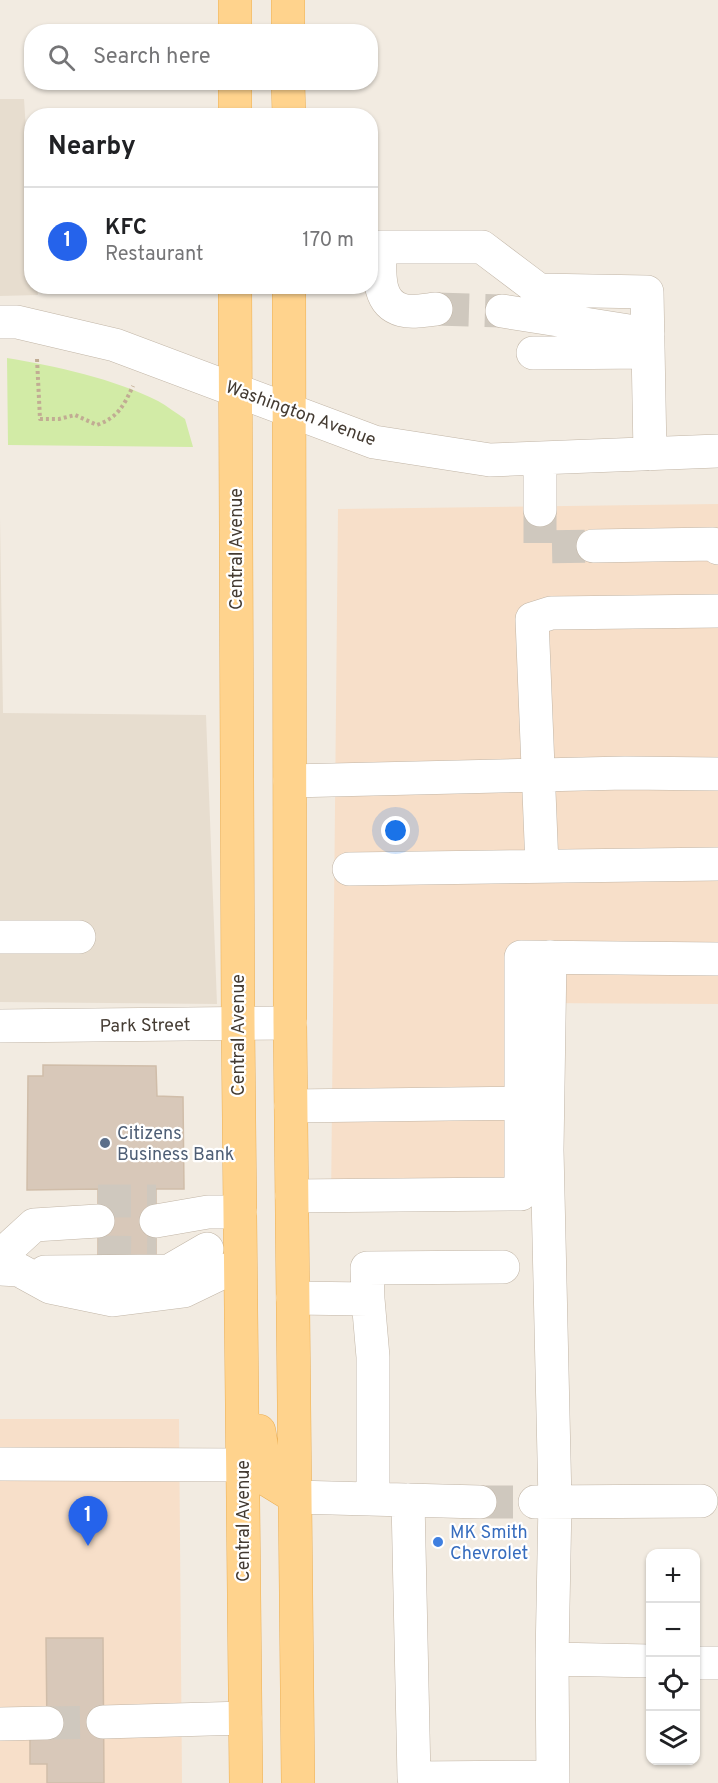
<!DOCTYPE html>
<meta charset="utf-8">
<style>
:root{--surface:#fff;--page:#f2f2f2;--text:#202124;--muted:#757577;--line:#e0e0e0;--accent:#2563eb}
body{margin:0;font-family:Overpass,sans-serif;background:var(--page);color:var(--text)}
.controls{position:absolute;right:18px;bottom:18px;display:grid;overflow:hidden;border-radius:12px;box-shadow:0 2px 4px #0004}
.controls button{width:54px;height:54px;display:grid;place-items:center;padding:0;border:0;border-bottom:2px solid var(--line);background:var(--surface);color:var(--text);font:30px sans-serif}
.you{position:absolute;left:396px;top:831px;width:21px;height:21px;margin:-15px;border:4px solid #fff;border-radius:50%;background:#1a73e8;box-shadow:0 0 0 9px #1a73e833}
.badge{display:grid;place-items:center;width:39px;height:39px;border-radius:50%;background:var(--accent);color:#fff;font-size:20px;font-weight:700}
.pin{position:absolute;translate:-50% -50px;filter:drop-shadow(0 2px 3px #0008)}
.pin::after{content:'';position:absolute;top:32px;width:21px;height:18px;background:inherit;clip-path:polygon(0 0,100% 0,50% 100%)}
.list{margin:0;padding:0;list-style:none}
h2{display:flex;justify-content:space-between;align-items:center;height:78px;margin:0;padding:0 24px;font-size:26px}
h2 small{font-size:20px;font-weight:400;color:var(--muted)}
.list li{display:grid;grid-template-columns:39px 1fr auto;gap:18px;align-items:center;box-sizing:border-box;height:108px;padding:0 24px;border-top:2px solid var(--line)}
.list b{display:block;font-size:22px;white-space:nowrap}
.list p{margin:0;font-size:20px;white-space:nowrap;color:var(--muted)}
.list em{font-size:20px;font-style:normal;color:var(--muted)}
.icon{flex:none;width:33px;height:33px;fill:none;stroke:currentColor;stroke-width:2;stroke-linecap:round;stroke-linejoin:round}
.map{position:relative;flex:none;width:718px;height:1783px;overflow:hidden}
.search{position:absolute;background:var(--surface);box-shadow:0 2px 4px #0004;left:24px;top:24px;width:354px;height:66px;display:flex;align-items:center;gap:15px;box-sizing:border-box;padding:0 21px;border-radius:24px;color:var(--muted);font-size:22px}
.panel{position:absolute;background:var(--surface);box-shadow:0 2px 4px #0004;left:24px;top:108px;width:354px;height:186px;border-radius:24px}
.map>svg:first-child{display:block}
</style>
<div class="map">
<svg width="718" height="1783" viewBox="0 0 718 1783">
<rect width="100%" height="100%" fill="#f2ebe1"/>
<path fill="#e7ddcf" d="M0,99h24l7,108 1,79 5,1 1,8 -38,1z
M0,517l3,196 203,2 11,289 -217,-2z"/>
<path fill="#f7dfc9" d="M718,504v500l-184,-1v200l-203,2 7,-696z
M0,1419h179l3,364h-182z"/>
<path fill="#d2eba6" d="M7,358c48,8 108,21 151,43 9,5 18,12 27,18l8,28 -185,-2z"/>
<path fill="#d8c8b9" stroke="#d0bda9" stroke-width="1.5" d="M43,1065l113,1 1,30 26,1 1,92h-28v67l-58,2v-69l-71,1 1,-114h15z
M46,1638h57l1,145h-57v-19h-17v-33h17z"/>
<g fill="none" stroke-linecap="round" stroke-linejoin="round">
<path stroke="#cfc8be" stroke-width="33" stroke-dasharray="33 16" stroke-linecap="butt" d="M436,309l66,2
M540,510v37l53,-1
M98,1201h58
M98,1252l58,1
M480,1502h55
M47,1723l56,-1"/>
<defs>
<path id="minor" d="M370,247h112l57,43 108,2 3,162
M380,247c0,21 -5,56 22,63 10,3 24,0 34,-1
M502,311l146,23
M0,322h17l98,23 259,97 116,18 228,-9
M533,353l115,-1
M540,458v52
M593,546l120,-2 5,4
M290,781l335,-8 93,1
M542,866l-10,-247 19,-6 167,-2
M349,869l369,-5
M0,937h79
M550,957l-3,193 8,352 -3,157 1,124
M0,1026l290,-3
M291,1106l229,-3
M292,1196l229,-2v-237l197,2
M156,1221l52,-9h32
M0,1256l34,-31 64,-4
M0,1269l19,1 31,17 63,13 71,-9 56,-27
M45,1272l124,-1 38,-22
M293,1298l75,1 5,58v142
M368,1299l-1,-31 136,-1
M0,1464l243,1
M295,1497l185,5
M408,1500l6,278 139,-1
M535,1502l166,-1
M552,1659l98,2
M696,1663h22
M103,1722l142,-4
M0,1724l47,-1"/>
<path id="major" d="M235,0v32
M288,0v32
M235,82v34
M288,82l1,34
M235,286l3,738 8,759
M289,286l1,737 8,760
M259,1431l6,38 4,12 26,16"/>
</defs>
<use href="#minor" stroke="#c1b5a6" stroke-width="34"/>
<use href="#major" stroke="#ecb055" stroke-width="34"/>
<path stroke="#c1ac93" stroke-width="4" stroke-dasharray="3 3" stroke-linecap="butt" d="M37,359l3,60h19l16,-4 22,10c21,-8 26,-18 36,-39"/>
<use href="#minor" stroke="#fff" stroke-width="33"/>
<use href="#major" stroke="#ffd38d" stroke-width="33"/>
</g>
<circle fill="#5c6f8a" stroke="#fff" stroke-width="2" cx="105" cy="1143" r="6"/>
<circle fill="#3f7fe0" stroke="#fff" stroke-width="2" cx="438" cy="1542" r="6"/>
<g text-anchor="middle" stroke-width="4.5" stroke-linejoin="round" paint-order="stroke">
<g font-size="18" fill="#443b32" stroke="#fff">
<text transform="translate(301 413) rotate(20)" y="6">Washington Avenue</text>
<text transform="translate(236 549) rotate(-90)" y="6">Central Avenue</text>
<text transform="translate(145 1025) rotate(-1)" y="6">Park Street</text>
<text transform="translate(238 1035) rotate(-90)" y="6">Central Avenue</text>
<text transform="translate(243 1521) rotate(-90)" y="6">Central Avenue</text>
</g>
<g font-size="18" fill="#4e5e75" stroke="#fff" text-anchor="start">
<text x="117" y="1139">Citizens<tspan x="117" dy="21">Business Bank</tspan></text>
</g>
<g font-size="18" fill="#366cbe" stroke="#fff" text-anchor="start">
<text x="450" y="1538">MK Smith<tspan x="450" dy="21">Chevrolet</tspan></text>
</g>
</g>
</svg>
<div class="controls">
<button>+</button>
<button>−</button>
<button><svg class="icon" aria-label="locate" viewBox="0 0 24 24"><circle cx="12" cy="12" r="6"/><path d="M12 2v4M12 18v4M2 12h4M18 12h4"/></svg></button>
<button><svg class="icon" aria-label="layers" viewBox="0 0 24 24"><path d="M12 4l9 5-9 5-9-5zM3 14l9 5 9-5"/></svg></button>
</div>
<div class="you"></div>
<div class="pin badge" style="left:88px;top:1546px">1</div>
<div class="search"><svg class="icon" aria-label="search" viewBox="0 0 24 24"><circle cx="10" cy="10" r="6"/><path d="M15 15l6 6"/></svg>Search here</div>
<section class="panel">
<h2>Nearby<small></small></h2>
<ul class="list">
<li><span class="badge">1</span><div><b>KFC</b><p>Restaurant</p></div><em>170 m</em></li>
</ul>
</section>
</div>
